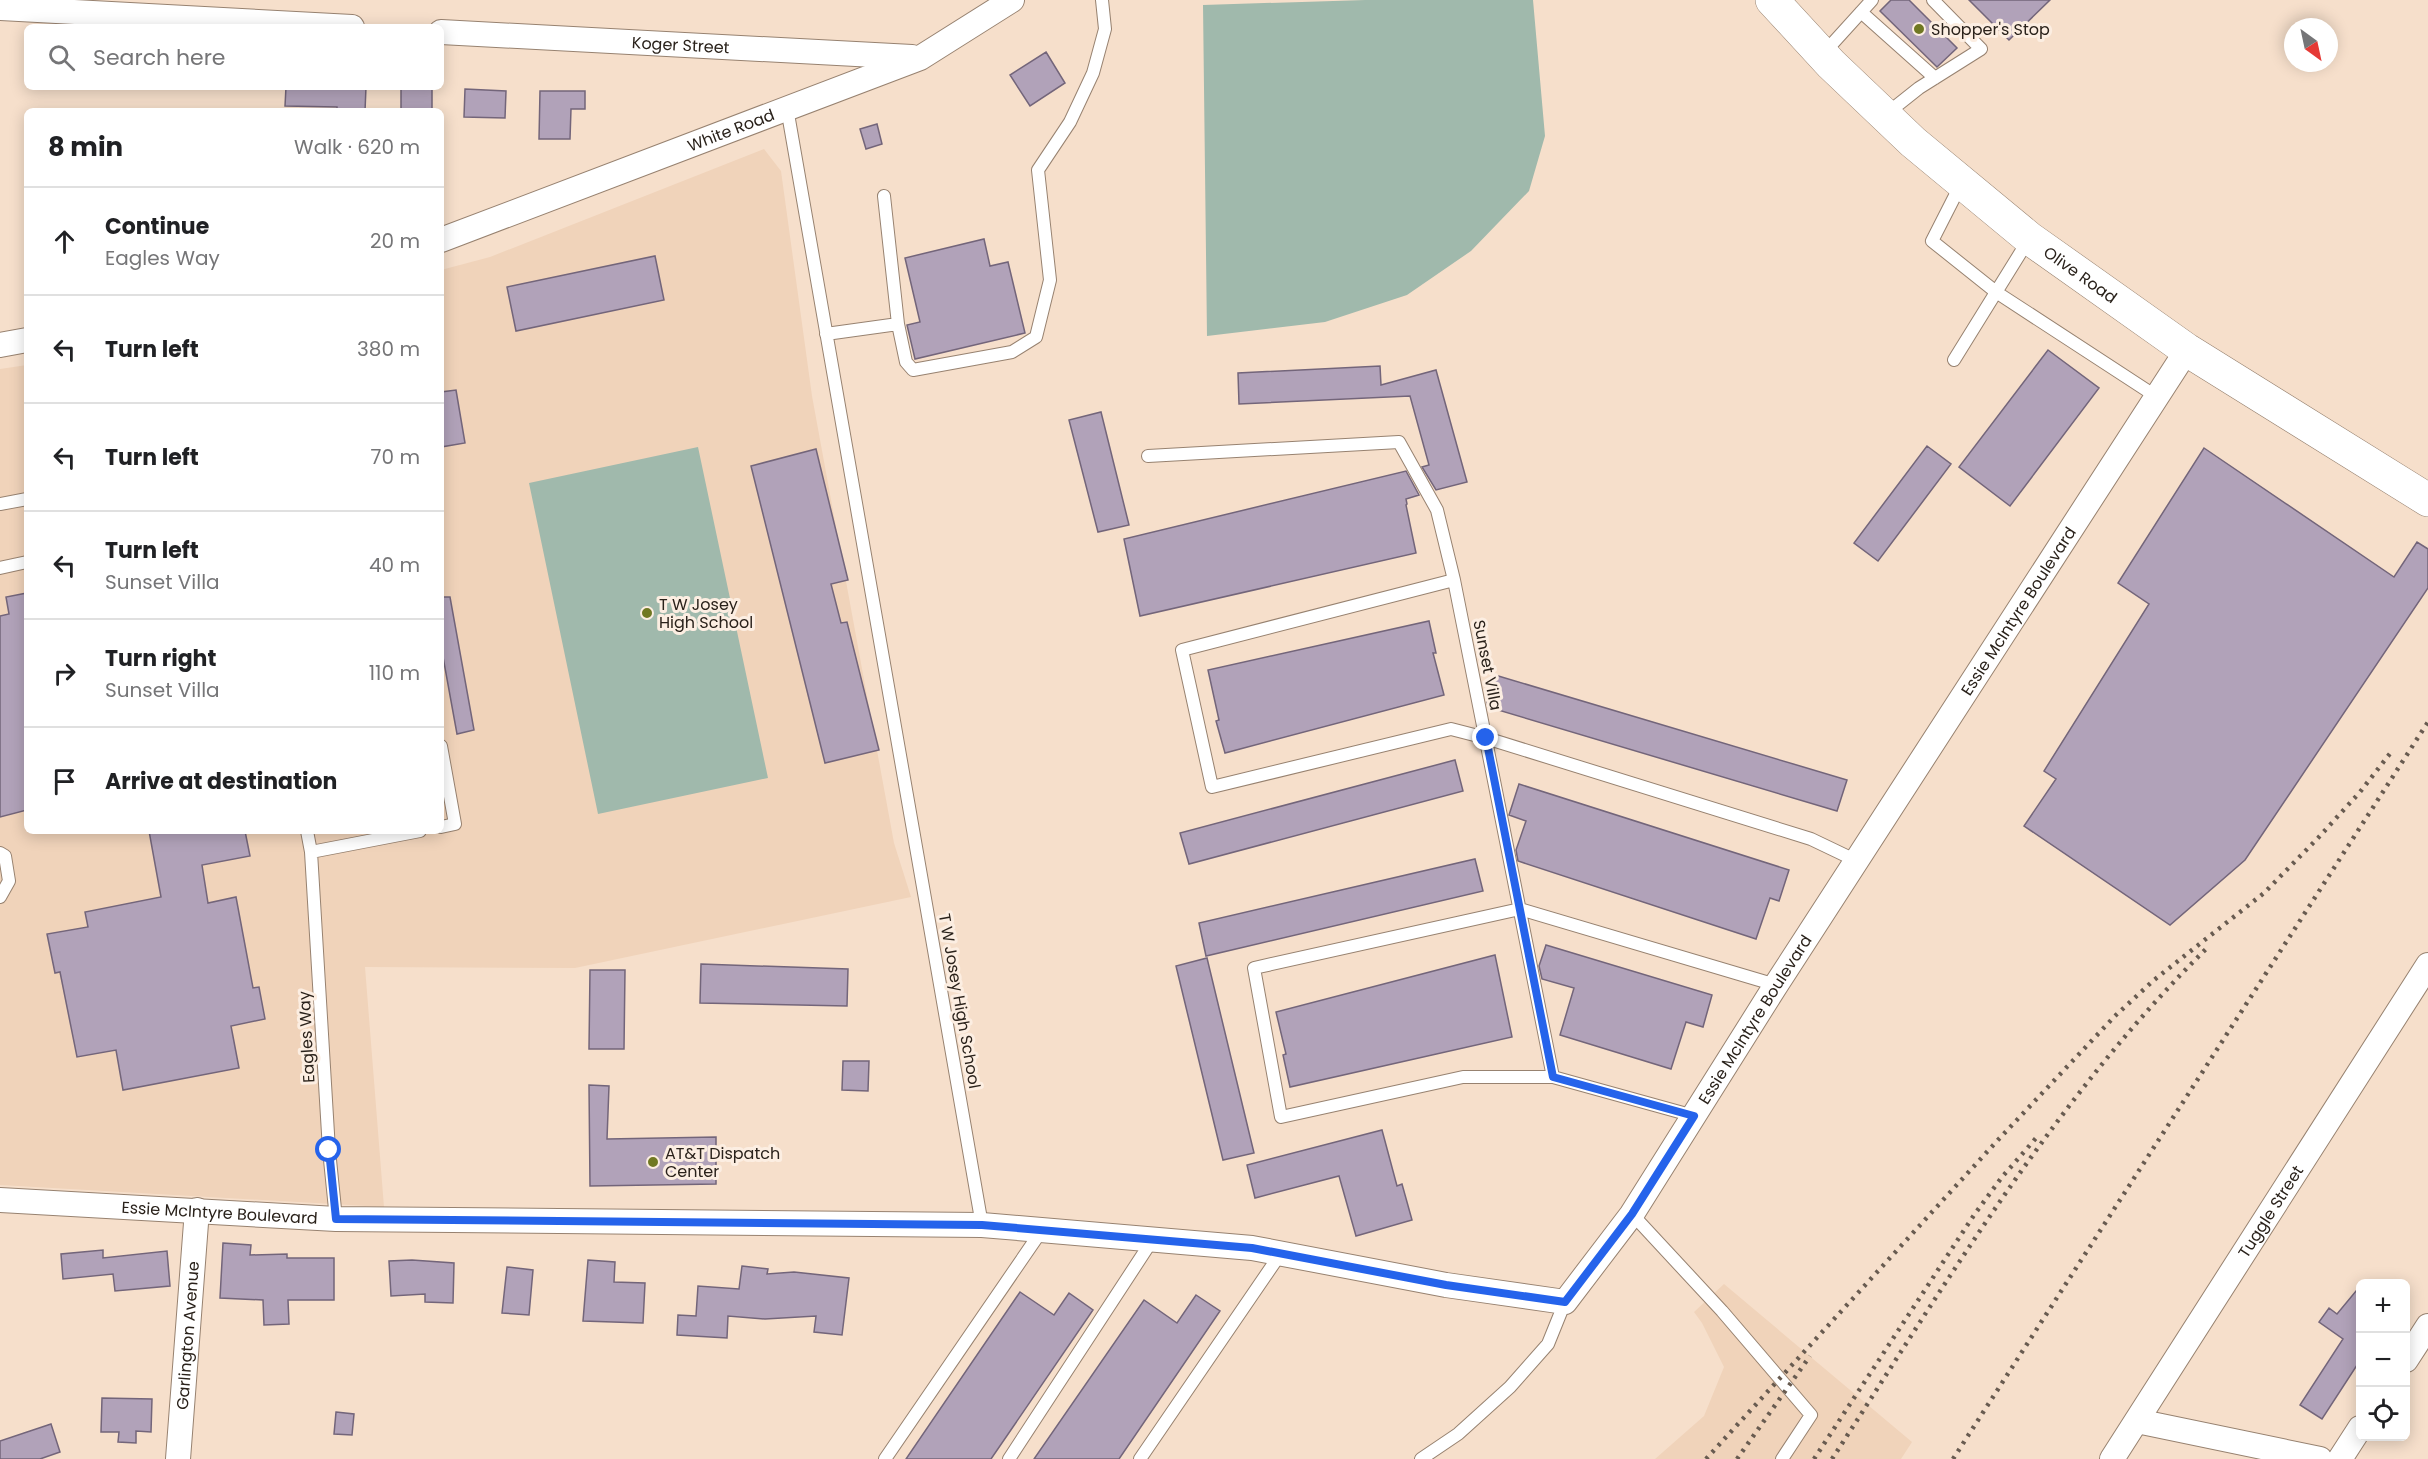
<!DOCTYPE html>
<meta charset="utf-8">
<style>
:root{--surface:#fff;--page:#f6f6f6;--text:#202124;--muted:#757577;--line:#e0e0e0}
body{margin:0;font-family:Poppins,sans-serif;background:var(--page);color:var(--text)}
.controls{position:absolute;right:18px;bottom:18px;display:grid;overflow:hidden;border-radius:9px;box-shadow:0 3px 15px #0003}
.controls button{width:54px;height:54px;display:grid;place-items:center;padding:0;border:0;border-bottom:2px solid var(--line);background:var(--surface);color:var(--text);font:30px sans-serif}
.compass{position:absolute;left:2284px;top:18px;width:54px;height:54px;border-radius:50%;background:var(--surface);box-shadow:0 3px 15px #0003;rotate:147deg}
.stop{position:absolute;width:18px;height:18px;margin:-14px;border:4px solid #2563eb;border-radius:50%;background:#fff}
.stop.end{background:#2563eb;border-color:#fff;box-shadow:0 2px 6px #0008}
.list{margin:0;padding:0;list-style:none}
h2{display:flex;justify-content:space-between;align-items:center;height:78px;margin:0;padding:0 24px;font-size:26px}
h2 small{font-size:20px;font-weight:400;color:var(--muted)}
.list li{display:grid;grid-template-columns:39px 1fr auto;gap:18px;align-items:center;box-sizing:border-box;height:108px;padding:0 24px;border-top:2px solid var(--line)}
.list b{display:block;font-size:22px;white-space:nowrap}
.list p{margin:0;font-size:20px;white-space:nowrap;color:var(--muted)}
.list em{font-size:20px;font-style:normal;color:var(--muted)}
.icon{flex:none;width:33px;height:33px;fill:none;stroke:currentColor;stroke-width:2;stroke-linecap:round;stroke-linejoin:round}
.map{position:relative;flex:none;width:2428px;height:1459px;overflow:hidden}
.search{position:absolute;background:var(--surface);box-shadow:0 3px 15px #0003;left:24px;top:24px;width:420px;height:66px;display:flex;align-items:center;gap:15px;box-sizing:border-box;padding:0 21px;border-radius:9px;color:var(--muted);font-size:22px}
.panel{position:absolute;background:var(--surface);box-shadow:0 3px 15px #0003;left:24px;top:108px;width:420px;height:726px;border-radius:9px}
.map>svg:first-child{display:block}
</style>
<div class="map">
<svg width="2428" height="1459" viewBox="0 0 2428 1459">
<rect width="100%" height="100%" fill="#f6dfcb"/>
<path fill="#f0d3ba" d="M764,149l17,22 31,225 82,447 17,54 -336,71 -210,-1 19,240 -384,-22v-816l27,-4v466h414v-561l49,-13z
M1724,1284l188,158 -11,17h-246l49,-43 20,-49 -22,-44 -8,-11z"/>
<path fill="#a0b9ac" d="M1365,0h168l12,136 -16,55 -58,60 -64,44 -82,27 -118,14 -4,-331z
M698,447l70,331 -170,36 -69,-331z"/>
<path fill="#b1a2b9" stroke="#73657a" stroke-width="1.5" d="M1891,0h18l48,48 -20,19 -57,-56z
M1969,0h81l-41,40z
M1046,52l19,31 -35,23 -20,-31z
M286,87h80l-1,24h-28v-4l-52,-1z
M401,87h31v24h-31z
M465,89l41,2 -1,27 -41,-1z
M540,91h45v18h-14l-1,30h-31z
M877,124l5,20 -16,5 -6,-20z
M984,239l6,27 18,-4 17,71 -110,26 -8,-34 13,-3 -15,-64z
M655,256l9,44 -148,31 -9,-44z
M2048,350l51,38 -89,118 -51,-39z
M1380,366l1,19 55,-15 31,112 -31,8 -14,-23 7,-2 -19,-69 -171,8 -1,-31z
M456,390l9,53 -24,4v-55z
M1101,412l28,113 -31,7 -29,-112z
M1927,446l24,18 -73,97 -24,-18z
M2204,448l190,129 23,-35 11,7v39l-183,272 -75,65 -146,-99 32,-47 -12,-8 105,-167 -31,-21z
M816,449l32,131 -17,4 10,39 6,-1 32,128 -54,13 -74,-297z
M1406,471l13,24 -13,4 1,5 -1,1 10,48 -276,63 -16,-77z
M27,593v217l-27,7v-201l9,-2 -3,-17z
M441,597h9l24,133 -17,4 -16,-88z
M1429,621l7,32h-3l11,42 -219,58 -9,-32 3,-1 -11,-50z
M1495,675l352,105 -10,31 -349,-104 -1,-5z
M1455,760l8,31 -274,73 -9,-31z
M1519,784l270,86 -10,31 -9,-3 -14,41 -238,-78 -2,-11 10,-29 -17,-6z
M149,831h96l5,25 -48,9 6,38 28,-6 17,91 6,-1 6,32 -34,7 8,42 -116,22 -7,-40 -39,7 -17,-85 -5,1 -8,-39 41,-7 -3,-15 76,-15z
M1475,859l8,32 -277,65 -7,-33z
M1546,945l166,50 -9,32 -17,-5 -15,47 -111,-34 14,-47 -32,-9 -3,-13z
M1495,955l17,82 -222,50 -7,-32 3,-1 -10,-42z
M1207,958l47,195 -31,7 -47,-194z
M701,964l147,5 -1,37 -147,-3z
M590,970h35l-1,79h-35z
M843,1061h26l-1,30 -26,-1z
M589,1085l20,1 -2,53 109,-2v47l-126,2z
M1382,1130l15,56 5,-2 10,36 -56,16 -17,-60 -84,22 -8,-33z
M223,1243l28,2 -1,10 37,-1v4h47v42h-46l1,24 -25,1 -1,-25 -43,-2z
M103,1250v8l64,-7 3,35 -55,5 -2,-17 -50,5 -2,-25z
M412,1260l42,3 -1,40 -28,-1v-8l-34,2 -2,-35z
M588,1260l27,2 -1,20 31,1 -2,40 -60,-2z
M742,1266l26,3 -1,5 27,-2 55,6 -7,57 -28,-3 2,-16 -51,3 -37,-3 -1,22 -50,-3 1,-20 18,1 2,-30 41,3z
M507,1267l26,3 -4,45 -27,-2z
M2361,1285v74l-39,60 -22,-14 43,-66 -24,-17 10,-14 8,6z
M1020,1292l34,23 15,-22 24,17 -102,149h-85z
M1196,1295l24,16 -101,148h-85l110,-159 33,23z
M102,1398l50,1 -1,33 -15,-1v12l-18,-1 1,-10h-18z
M336,1412l18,2 -2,21 -18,-1z
M51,1424l9,28 -20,7h-40v-18z"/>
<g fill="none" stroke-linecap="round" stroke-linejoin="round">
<defs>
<path id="lane" d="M1861,12l74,66
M1823,54l49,-54
M787,108l195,1117
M1885,115l34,-27 62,-39 -48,-49
M1961,184l-29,57 64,51 161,105
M884,196l14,128
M826,334l72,-10 8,38 7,8 99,-18 24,-15 14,-57 -12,-110 32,-48 23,-49 12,-44 -3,-29
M1954,360l75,-121
M1148,456l251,-14 38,68 17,70 99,497 141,39
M0,504l27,-5
M0,568l27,-6
M1454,580l-272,70 30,137 239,-58 35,9 325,101 46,22
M441,746l14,78 -14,3
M307,831l4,21 18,298 7,69
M311,852l109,-21
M0,853l5,3 4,25 -9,16
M1553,1077h-90l-182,40 -27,-149 266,-59 256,76
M1632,1214l90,97 89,104 -29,44
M885,1459l157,-229
M1009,1459l144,-220
M1140,1459l141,-206
M1421,1459l37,-25 52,-47 38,-43 17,-42"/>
<g id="street">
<path d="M0,8l352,19"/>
<path id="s1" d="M441,32l471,25"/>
<path id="s2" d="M441,240l479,-182 92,-58"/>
<path d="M0,345l27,-5"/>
<path id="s3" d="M0,1200l336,19 646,6 270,23 194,37 119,17 67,-88 144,-229 411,-635"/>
<path d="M2406,1360l22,-34"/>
<path d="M2137,1421l183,38"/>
<path id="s4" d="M178,1459l19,-249"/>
<path id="s5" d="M2112,1459l316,-494"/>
<path d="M2340,1459l20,-31"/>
</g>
<g id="secondary">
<path id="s6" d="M1772,0l59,64 82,78 116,96 158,112 241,150"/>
</g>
</defs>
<use href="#lane" stroke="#978270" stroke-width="14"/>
<use href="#street" stroke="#978270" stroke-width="26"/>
<use href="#secondary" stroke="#978270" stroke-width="34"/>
<use href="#lane" stroke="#fff" stroke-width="12"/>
<use href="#street" stroke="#fff" stroke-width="24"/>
<use href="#secondary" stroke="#fff" stroke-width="33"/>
<path stroke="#685b50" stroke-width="4.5" stroke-dasharray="3 6" stroke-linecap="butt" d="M1706,1459l291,-318 118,-125 39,-36 110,-87 54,-55 42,-46 32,-41
M1737,1459l73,-103
M1814,1459l160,-244 28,-38 35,-40
M1832,1459c115,-177 223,-361 374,-510
M1953,1459l475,-737"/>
</g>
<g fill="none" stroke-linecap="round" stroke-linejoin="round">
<path stroke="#2563eb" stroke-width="8" d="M329,1150l7,69 646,6 270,23 194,37 119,17 67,-88 62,-98 -141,-39 -67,-339"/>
</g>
<g fill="#707822" stroke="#fceee2" stroke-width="2">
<circle cx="1919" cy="29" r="6"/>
<circle cx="647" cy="613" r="6"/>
<circle cx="653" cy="1162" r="6"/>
</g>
<g text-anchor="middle" stroke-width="6" stroke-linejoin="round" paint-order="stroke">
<g font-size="16" fill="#2a221b" stroke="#fceee2" text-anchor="start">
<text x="1931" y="35">Shopper's Stop</text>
<text x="659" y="610">T W Josey<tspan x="659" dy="18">High School</tspan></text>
<text x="665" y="1159">AT&amp;T Dispatch<tspan x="665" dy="18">Center</tspan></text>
</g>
<g font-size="16" fill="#2a221b" stroke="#fceee2">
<text dy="6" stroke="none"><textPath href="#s1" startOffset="240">Koger Street</textPath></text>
<text dy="6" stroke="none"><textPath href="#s2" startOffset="310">White Road</textPath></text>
<text dy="6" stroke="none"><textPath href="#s6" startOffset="414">Olive Road</textPath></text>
<text dy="6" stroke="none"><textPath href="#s3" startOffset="2398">Essie McIntyre Boulevard</textPath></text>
<text transform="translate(1488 665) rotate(79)" y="6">Sunset Villa</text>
<text transform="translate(960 1001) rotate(80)" y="6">T W Josey High School</text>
<text dy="6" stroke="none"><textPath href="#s3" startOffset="1912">Essie McIntyre Boulevard</textPath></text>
<text transform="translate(306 1037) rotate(-93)" y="6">Eagles Way</text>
<text dy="6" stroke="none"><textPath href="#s3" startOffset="220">Essie McIntyre Boulevard</textPath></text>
<text dy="6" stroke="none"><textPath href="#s5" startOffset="294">Tuggle Street</textPath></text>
<text dy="6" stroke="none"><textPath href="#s4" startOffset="124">Garlington Avenue</textPath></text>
</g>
</g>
</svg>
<div class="controls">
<button>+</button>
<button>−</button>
<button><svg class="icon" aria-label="locate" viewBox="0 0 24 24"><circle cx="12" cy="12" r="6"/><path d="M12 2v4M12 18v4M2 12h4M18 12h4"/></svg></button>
</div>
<svg class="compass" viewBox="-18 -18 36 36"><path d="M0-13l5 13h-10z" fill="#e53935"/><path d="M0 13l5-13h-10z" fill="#757577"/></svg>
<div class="stop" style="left:329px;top:1150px"></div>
<div class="stop end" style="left:1486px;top:738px"></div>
<div class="search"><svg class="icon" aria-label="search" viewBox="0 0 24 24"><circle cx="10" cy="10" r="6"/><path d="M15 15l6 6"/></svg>Search here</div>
<section class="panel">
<h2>8 min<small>Walk · 620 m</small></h2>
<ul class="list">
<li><svg class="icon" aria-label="ahead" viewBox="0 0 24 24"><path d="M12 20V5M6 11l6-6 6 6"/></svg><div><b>Continue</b><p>Eagles Way</p></div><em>20 m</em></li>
<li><svg class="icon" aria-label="left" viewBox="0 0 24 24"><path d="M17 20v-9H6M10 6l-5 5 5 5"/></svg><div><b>Turn left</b></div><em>380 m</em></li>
<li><svg class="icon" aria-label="left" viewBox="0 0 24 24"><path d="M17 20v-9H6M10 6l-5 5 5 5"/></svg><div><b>Turn left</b></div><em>70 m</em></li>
<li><svg class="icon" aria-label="left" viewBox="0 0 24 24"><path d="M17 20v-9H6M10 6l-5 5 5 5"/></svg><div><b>Turn left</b><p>Sunset Villa</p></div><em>40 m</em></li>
<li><svg class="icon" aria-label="right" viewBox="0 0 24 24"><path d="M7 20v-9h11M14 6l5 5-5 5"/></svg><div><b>Turn right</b><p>Sunset Villa</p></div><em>110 m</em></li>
<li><svg class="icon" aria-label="arrive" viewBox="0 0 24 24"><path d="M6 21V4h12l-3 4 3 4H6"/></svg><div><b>Arrive at destination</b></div></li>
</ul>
</section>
</div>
